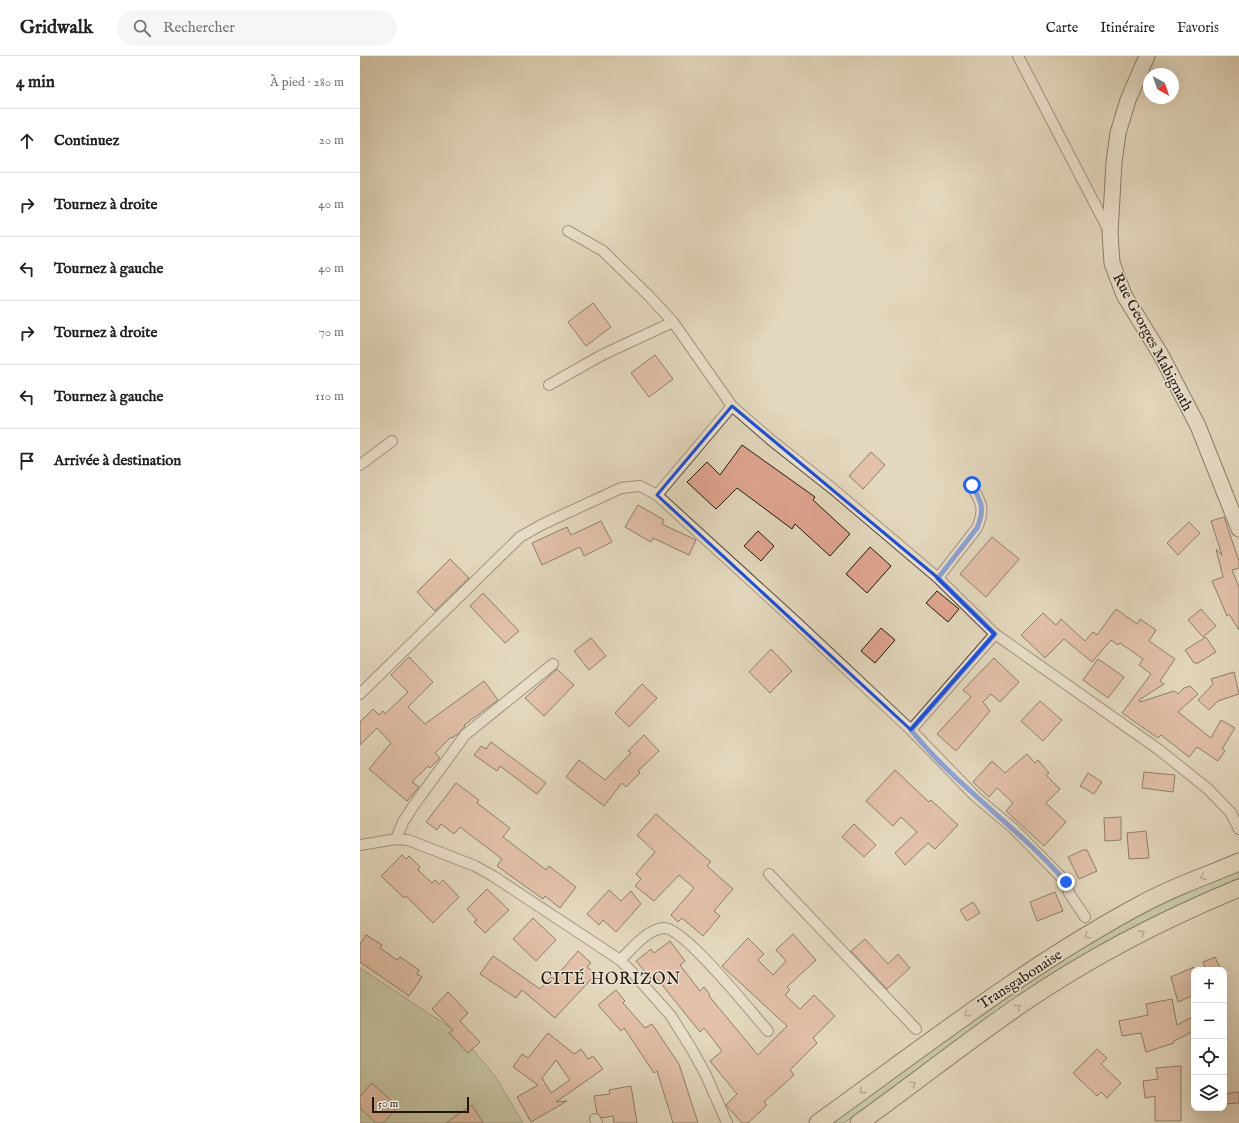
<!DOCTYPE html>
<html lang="fr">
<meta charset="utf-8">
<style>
:root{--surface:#fff;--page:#f6f6f6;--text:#222;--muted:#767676;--line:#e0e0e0}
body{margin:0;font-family:"IM FELL English",serif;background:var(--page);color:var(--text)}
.controls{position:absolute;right:12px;bottom:12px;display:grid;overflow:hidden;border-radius:8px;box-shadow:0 4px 16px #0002}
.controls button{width:36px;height:36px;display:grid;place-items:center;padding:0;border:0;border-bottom:1px solid var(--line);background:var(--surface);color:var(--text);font:20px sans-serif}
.compass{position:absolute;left:783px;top:12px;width:36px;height:36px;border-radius:50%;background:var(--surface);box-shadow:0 4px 16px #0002;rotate:140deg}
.scale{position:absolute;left:12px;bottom:10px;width:97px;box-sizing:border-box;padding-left:4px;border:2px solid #1f160c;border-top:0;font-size:11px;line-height:14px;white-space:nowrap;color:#1f160c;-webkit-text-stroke:3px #ede5d4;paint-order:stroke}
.stop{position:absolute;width:12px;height:12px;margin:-9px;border:3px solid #2563eb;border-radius:50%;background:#fff}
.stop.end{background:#2563eb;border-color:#fff;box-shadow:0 1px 4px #0008}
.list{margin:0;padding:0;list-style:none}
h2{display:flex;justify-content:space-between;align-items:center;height:52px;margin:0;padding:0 16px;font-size:17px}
h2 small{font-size:13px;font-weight:400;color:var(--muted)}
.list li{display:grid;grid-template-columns:26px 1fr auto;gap:12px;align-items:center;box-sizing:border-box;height:64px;padding:0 16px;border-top:1px solid var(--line)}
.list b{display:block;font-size:15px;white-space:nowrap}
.list em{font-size:13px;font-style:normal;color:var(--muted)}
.icon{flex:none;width:22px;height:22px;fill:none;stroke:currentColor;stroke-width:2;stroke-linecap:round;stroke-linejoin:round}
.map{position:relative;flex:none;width:879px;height:1067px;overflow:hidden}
header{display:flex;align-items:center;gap:24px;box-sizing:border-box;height:56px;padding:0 20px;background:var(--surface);border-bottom:1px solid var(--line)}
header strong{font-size:19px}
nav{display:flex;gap:22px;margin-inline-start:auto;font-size:14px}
.search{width:280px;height:36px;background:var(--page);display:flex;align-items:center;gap:10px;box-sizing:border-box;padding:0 14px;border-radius:22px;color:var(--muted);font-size:15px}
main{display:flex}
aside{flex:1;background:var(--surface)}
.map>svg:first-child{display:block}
</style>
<header>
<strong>Gridwalk</strong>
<div class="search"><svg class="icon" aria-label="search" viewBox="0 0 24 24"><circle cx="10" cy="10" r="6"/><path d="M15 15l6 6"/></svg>Rechercher</div>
<nav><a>Carte</a><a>Itinéraire</a><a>Favoris</a></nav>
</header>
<main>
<aside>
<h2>4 min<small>À pied · 280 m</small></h2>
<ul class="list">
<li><svg class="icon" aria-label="ahead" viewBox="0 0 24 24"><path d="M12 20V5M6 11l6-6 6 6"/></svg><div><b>Continuez</b></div><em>20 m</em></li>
<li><svg class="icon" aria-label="right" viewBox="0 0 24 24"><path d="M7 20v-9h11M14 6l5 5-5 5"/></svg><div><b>Tournez à droite</b></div><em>40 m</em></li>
<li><svg class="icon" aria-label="left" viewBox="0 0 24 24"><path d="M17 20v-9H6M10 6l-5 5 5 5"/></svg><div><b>Tournez à gauche</b></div><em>40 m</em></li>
<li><svg class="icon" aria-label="right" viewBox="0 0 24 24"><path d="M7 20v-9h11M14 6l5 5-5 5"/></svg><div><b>Tournez à droite</b></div><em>70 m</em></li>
<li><svg class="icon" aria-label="left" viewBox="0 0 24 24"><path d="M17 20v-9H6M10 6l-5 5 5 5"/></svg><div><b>Tournez à gauche</b></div><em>110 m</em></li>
<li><svg class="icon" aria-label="arrive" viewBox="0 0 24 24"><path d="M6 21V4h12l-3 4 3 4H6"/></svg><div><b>Arrivée à destination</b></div></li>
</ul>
</aside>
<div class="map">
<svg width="879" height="1067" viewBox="0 0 879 1067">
<rect width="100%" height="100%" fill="#e3d7bd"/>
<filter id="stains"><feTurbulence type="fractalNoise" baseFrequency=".005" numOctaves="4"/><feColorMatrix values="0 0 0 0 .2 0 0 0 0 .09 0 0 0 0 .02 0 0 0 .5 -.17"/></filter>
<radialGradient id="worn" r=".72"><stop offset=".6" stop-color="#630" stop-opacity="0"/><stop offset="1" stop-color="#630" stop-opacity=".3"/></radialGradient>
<path fill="#adbf96" stroke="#666a51" d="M879,814v8c-59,25 -118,53 -173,87 -77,49 -149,104 -222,158h-13c76,-56 152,-114 232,-164 56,-36 116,-63 176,-89z
M0,912l100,66 35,42 28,47h-163z"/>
<path fill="#dfa590" stroke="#1f160c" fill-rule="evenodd" d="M233,247l18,24 -25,19 -18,-24z
M295,299l18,24 -24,18 -18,-24z
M382,389l73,52 -2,3 37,34 -20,22 -35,-32 -3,5 -55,-41 -21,21 -29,-27 20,-20 13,13z
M511,396l14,13 -22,24 -14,-13z
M278,449l26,15 -2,4 34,16 -7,15 -36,-17 -2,4 -26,-15z
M864,461l15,44v7l-7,2 7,17v43l-10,-16 -2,2 -15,-35 11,-4 -7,-28 6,6 -11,-34z
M241,465l11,21 -28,14 -4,-9 -38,18 -10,-22 35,-16 4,8z
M829,466l11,11 -22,22 -11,-12z
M398,475l16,15 -13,15 -17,-15z
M632,481l27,22 -33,38 -26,-23z
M510,491l21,19 -24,27 -21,-19z
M90,503l19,19 -34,33 -18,-19z
M577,535l22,18 -11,13 -22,-19z
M123,537l36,38 -14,12 -35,-37z
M756,553l21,15 3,-5 16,11 -7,11 26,18 -15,22 4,3 -25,16 1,2 34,-11 4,3 6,-6 6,-2 8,8 -20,18 33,26 10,-18 14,8 -13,21 3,2 -7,10 -21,-14 -8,10 -28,-22 -3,3 -36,-25 29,-39 -12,-9 4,-6 -23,-16 -2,2 -7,-5 -19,22 -28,-23 -19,19 -24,-23 22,-22 13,12 5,-6 24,22 8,-9 4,3z
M841,553l15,17 -13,11 -15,-17z
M521,572l14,12 -20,23 -14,-12z
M846,581l10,15 -18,11h-4l-9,-13z
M231,582l15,18 -17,14 -15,-19z
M411,593l21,22 -22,22 -21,-21z
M49,601l24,25 -25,25 17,17 59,-43 14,19 -34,25 1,1 -7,8 -6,4 -1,-1 -16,16 5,5 -10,10 -2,-2 -16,16 7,5 -12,14 -38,-32 22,-26 -14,-15 -17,17v-23l13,-13 6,6 4,-4 2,3 23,-22 -17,-17z
M634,602l25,24 -19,20 -9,-8 -8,8 7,9 -34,40 -19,-17 34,-37 -8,-7z
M738,603l26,18 -16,21 -25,-18z
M197,613l17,16 -30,31 -19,-18z
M874,616l5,22 -21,7 -9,9 -11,-10 15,-16 -2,-5z
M282,628l15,14 -28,29 -14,-14z
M680,645l22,19 -19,21 -22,-20z
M284,679l15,16 -21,20 2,2 -14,14 -4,-4 -18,23 -38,-29 13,-17 26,20 26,-27 -3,-2z
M131,686l55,41 -9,11 -37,-28 -3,5 -23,-16 7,-9 5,3z
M667,698l8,9 3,-3 11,13 -3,2 14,14 -14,14 20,19 -22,24 -38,-35 7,-8 -16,-15 -8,9 -16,-15 19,-21 13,12z
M535,714l34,32 2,-2 27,25 -23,24 -7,-6 -23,22 -10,-12 22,-21 -16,-15 -8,9 -27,-25z
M784,716l31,3 -2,17 -31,-4z
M728,717l14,9 -8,12 -14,-8z
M96,727l23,17 -2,3 33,25 -7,9 43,33 3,-4 27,21 -16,21 -15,-12 -2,3 -46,-33 5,-7 -42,-32 -6,7 -13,-10 -4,6 -11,-8z
M296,758l55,48 -4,4 26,23 -19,22 6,5 -17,20 -21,-18 -4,4 -7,-7 23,-27 -15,-13 -25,26 -19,-15 6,-7 -5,-5 19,-22 -18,-17z
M761,761v23l-16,1 -1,-23z
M494,768l22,21 -12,12 -22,-20z
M786,775l3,27 -20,1 -2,-26z
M723,794h4l10,21 -18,8 -11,-22z
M42,799l4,4 3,-3 11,11 -2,3 14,13 3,-3 4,4 4,-4 16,17 -26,26 -27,-27 -2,2 -23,-22z
M127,833l22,21 -24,23 -11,-11 3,-2 -10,-11z
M249,834l12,11 10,-10 10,13 -25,28 -13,-12 -4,5 -12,-11z
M695,836l8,19 -26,10 -7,-19z
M613,846l7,11 -13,8 -7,-11z
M173,862l23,22 -20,21 -23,-22z
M433,878l23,26 -29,27 3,3 -5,5 15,14 14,-14 21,21 -22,22 4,5 -27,27 4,5 -30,27 3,3 -19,18h-6l-16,-18 11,-11 -27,-33 12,-10 -18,-23 -4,4 -45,-56 -4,3 -15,-18 15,-12 3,4 16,-12 15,20 -5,4 20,26 4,-4 6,8 -1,1 49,59 29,-29 -65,-60 26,-28 16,16 -6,6 15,15 13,-14 -10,-11z
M6,879l16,10 -2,3 17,12 3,-3 19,13 -2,4 5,3 -13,19 -49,-34v-18z
M505,883l23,25 10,-10 12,14 -23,21 -36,-38z
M218,895l13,12 -4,4 9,7 -41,44 -33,-28 -6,8 -36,-24 13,-18 47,33 11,-12 3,2z
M855,901l6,13h-15l-3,-8z
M834,911v28l-16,7 -7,-25z
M256,934l9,11 -2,2 22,25 7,-4 27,40 19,59h-25l-16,-52 -3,2 -30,-45 -3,3 -23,-26z
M88,936l20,21 -8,8 20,21 -12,11 -19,-20 4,-3 -21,-21z
M812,943l5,26 17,-9v15l-20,10v2l-28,9 -5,-19 -19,3 -3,-15 29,-6 -2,-11z
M188,977l26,21 7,-5 7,10 5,-3 10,13 -47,33 11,-1 -36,21 -14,-25 21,-12 -25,-18 9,-13 6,4zM196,1004l14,20 -19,13 -9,-15z
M737,993l10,9 -6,6 20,19 -14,15 -6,-6 -4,4 -24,-23z
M821,1010v55h-26v-25l-10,2 -2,-17 15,-2 -2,-11z
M12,1027l26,24 -15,16h-7l-16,-15v-12z
M271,1030l6,37h-23l-1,-7 -11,2 -5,-5 -3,-17 16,-2 -1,-4z
M879,1036v11l-15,1v-10z
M112,1049l11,18h-37z"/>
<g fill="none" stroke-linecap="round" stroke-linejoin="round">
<defs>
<path id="minor" d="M658,0l91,175
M208,175l35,20 47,46 23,25 59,84 39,34 62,49 105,89 57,56 163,115 50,40 23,24 8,16
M189,329l53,-30 71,-33
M0,409l32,-24
M297,439l75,-89
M578,522l39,-50c8,-19 5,-25 -6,-43
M0,638l160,-157 21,-12 80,-37 19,-2 17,9 138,126 116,109 65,67 37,31 53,54 3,11 16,24
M551,674l84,-96
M36,783l7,-17 11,-17 51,-70 88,-71
M0,789l36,-6 12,1 67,26 18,10 127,84 14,14 37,42 20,32 14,25 22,50
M409,818l147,155
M260,904c11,-10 27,-31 44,-32 21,0 87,84 104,103
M235,1063l2,4"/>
<path id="secondary" d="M787,0l-19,44 -10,33 -4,29 -4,71 2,30 12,32 37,60 37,71 41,103"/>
<path id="trunk" d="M458,1067c106,-76 208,-157 324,-219 30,-17 65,-28 97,-42
M499,1067c55,-39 108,-82 164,-120 67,-46 141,-84 216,-115"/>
</defs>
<use href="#minor" stroke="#504638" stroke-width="12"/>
<use href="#secondary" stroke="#1f160c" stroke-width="17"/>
<use href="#trunk" stroke="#1f160c" stroke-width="19"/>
<use href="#minor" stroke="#ede5d4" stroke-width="10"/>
<use href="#secondary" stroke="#ede5d4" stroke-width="15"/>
<use href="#trunk" stroke="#e3d7bd" stroke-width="17"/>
</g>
<defs><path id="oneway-chevron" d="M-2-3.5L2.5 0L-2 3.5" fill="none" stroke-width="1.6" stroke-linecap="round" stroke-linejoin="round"/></defs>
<g stroke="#8b806d">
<use href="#oneway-chevron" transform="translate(843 821) rotate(157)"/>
<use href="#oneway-chevron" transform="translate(782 877) rotate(-29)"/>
<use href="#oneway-chevron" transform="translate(727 880) rotate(149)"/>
<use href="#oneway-chevron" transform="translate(658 951) rotate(-36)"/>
<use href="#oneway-chevron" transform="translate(607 958) rotate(144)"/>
<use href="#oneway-chevron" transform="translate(553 1028) rotate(-36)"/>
<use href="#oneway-chevron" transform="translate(502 1035) rotate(143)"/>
</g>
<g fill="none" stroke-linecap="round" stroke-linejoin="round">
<path stroke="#2563eb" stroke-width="5" d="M612,429c10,18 13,24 5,43l-39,50 57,56 -84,96c46,57 107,97 155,152"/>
</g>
<path d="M0 0H879V1067H0ZM372,350l206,172 57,56 -84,96 -254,-235z" fill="#e3d7bd" fill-opacity=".55" fill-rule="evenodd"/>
<path fill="none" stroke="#1d4ed8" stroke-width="3" stroke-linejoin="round" d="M372,350l206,172 57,56 -84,96 -254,-235z"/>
<g text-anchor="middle" stroke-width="3" stroke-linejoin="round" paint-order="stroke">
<g font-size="15" fill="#1f160c" stroke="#ede5d4">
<text transform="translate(793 286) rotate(62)" y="5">Rue Georges Mabignath</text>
<text transform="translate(660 923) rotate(-33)" y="5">Transgabonaise</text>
</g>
<g font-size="16" letter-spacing="1" fill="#1f160c" stroke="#ede5d4">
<text x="251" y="928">CITÉ HORIZON</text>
</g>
</g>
<rect width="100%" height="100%" filter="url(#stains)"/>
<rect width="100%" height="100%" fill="url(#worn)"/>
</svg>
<div class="controls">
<button>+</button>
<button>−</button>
<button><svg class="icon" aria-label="locate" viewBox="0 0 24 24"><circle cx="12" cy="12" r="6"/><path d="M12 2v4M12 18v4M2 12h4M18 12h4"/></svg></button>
<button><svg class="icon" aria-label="layers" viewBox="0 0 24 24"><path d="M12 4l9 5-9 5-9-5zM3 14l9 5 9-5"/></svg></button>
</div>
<svg class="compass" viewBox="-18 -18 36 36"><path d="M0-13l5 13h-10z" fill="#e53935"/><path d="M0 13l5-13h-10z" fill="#767676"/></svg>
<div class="scale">50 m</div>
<div class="stop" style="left:612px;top:429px"></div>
<div class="stop end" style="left:706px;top:826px"></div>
</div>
</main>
